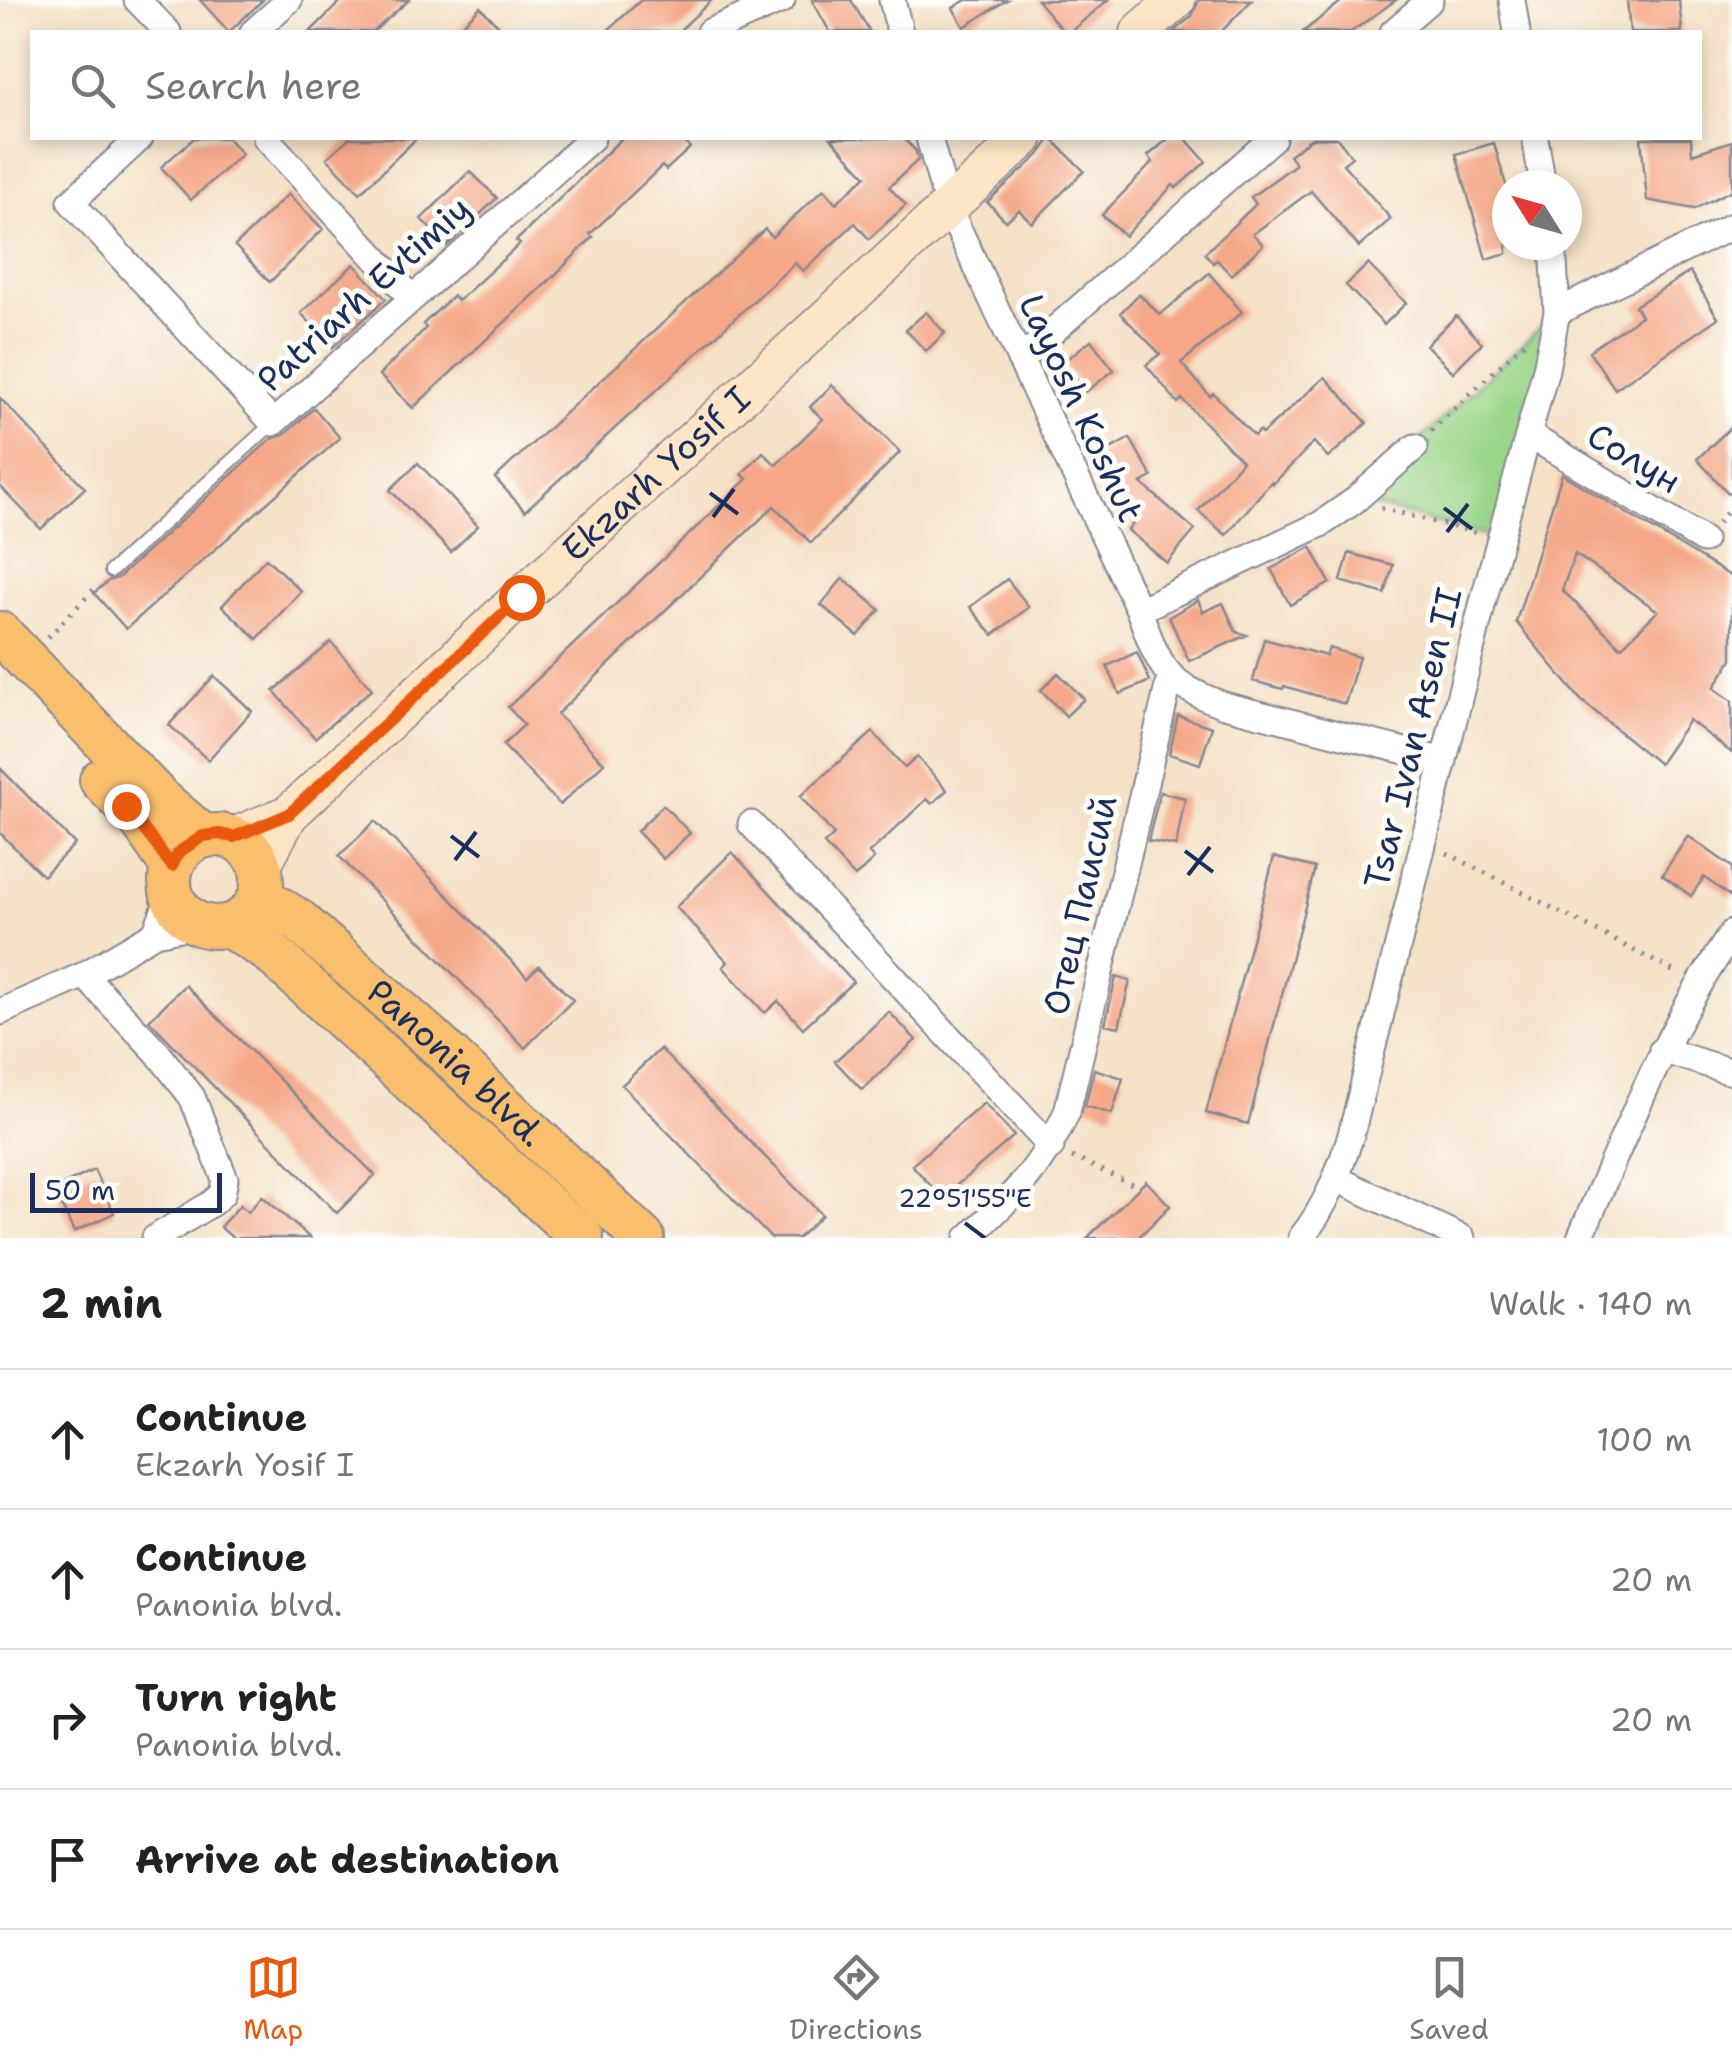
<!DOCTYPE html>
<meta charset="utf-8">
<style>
:root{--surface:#fff;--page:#f2f2f2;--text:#222;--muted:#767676;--line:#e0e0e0;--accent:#ea580c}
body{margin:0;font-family:"Shantell Sans",sans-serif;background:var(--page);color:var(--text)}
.compass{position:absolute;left:1492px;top:170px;width:90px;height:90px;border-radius:50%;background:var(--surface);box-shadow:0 5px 15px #0003;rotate:307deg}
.scale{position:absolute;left:30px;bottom:25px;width:192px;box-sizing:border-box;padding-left:10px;border:5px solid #1b2f5e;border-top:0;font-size:28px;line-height:35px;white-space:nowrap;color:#1b2f5e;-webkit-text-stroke:8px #fdfcf7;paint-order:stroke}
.stop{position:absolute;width:30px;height:30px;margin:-22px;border:8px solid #ea580c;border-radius:50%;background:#fff}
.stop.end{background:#ea580c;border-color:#fff;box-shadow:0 2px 10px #0008}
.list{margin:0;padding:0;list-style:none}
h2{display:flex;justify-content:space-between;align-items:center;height:130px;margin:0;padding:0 40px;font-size:42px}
h2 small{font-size:32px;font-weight:400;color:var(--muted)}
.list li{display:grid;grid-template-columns:65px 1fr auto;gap:30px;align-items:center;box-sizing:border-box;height:140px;padding:0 40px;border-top:2px solid var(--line)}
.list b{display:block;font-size:38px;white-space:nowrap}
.list p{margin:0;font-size:32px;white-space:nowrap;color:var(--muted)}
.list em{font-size:32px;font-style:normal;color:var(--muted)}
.icon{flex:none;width:55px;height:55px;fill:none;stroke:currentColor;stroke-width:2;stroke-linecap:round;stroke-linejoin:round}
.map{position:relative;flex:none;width:1732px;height:1238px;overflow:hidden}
.search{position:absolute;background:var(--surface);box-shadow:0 5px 15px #0003;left:30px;right:30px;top:30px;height:110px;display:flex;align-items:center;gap:25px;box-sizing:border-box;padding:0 35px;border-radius:0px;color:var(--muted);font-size:38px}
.sheet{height:690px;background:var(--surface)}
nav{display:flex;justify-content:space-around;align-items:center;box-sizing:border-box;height:140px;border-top:2px solid var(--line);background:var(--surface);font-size:28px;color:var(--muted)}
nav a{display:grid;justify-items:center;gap:5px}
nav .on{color:var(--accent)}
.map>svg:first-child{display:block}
</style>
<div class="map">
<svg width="1732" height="1238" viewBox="0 0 1732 1238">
<rect width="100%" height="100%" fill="#fdfcf7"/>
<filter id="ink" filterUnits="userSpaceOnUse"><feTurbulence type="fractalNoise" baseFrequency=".01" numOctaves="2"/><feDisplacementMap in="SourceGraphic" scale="20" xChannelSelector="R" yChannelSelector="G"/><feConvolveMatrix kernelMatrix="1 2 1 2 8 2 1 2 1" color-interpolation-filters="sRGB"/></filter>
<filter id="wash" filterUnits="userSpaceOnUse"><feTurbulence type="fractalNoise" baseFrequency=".0048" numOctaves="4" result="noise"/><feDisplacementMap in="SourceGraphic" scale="40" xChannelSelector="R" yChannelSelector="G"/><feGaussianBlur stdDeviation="2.25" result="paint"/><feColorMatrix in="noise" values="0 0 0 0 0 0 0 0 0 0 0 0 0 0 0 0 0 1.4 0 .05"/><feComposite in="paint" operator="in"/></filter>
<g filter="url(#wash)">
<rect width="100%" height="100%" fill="#f4e1c6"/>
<path fill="#9ad589" stroke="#5a8274" stroke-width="2.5" d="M1557,312l-56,227 -147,-38z"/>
<g id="blocks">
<path fill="#f5a787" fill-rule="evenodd" d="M200,0h63l-34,32z
M342,0h67l-36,32h-63z
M641,0h71l-34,32h-72z
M812,0h39l19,32h-40z
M966,0h41l-43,27 -11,-19z
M1037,0h71l-38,32h-6z
M1199,0h53l-31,32h-48l19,-16z
M1343,0h53l-45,32h-48z
M1627,0h52l3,32h-52z
M480,7l25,25h-50z
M194,138h34l14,16 -51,46 -30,-33z
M349,138h68l-57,55 -33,-35z
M622,138h59l9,10 -24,22 -4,-4 -72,68 3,3 -40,40 -140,131 -34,-33 47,-47 -3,-4 30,-28 5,5 62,-57 -4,-3z
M831,138h72l13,13 2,9 -29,27 17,18 -37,34 -14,-16 -52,48 -8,-8 -270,248 -30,-33 270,-249 7,8 52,-48 12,14 30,-27z
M1051,138l33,33 -52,52 -13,-13 -13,11 -19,-19 52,-47z
M1169,138h16l21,24 -30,26 -3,-3 -48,51 -23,-21 51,-53 -5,-6z
M1312,138h25l15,19 -9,7 48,55 -32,28 -48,-56 -58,43 10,11 -32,30 -14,-15 -4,3 -8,-10 51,-49 -5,-7 45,-33 -7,-9z
M1641,138h50l1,16 40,-13v49l-38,19 -47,-9z
M1494,143l13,46v64l-21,6 -30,-105z
M470,171l27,27 -50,48 -26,-27z
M288,194l35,35 -53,53 -35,-36z
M354,264l32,35 -53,48 -32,-34z
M1368,264l38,39 -22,22 -38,-40z
M1690,272l28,46 -103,71 -26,-38 52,-35 -6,-10z
M1209,273l33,39 -61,51 29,33 3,-3 41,43 5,-5 3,3 63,-57 42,46 -39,35 -14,-16 -41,42 -2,-2 -45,53 -28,-24 44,-50 -60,-62 -4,4 -32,-38 14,-11 -40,-41 19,-19 21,21z
M926,312l19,21 -19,18 -20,-21z
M1456,316l26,27 -29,29 -27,-27z
M1091,340l23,30 -28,22 -23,-30z
M832,385l68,67 -89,91 -37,-37 -217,208 47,49 -44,42 -57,-60 21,-20 -16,-18 239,-228 -5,-5 21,-22 13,13 47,-46 -13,-12z
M0,398l85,90 -44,41 -41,-43z
M314,408l26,30 -214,191 -32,-36 14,-12 10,-3 153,-139 13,-4z
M1732,426v71l-35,-38z
M1130,438l22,39 -11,6 54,47 -28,33 -39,-33 5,-6 -38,-66z
M418,463l60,63 -27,26 -61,-62z
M1562,474l170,103v82l-18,29 18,13v52l-43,-33 -30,44 -78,-64 -65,-78zM1575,554l83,57 -37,36 -59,-57z
M1311,547l19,36 -40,22 -19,-36z
M1349,553l44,12 -8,29 -44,-13z
M266,558l35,33 -44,48 -35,-33z
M843,578l37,32 -22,26 -37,-31z
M1007,579l22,28 -36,28 -23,-28z
M1198,600l5,12 20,-9 13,29 11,3 -58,26 -20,-44z
M1264,639l62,17 3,-8 30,9 -14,47 -61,-18 -1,3 -30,-8z
M331,642l41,47 -57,49 -41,-47z
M1137,652l13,29 -30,13 -13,-28z
M1058,673l26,26 -18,17 -25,-26z
M214,676l38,35 -44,49 -39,-35z
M1178,716l34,11 -12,37 -31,-10z
M873,732l32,36 12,-11 30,33 -15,14 -5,-5 -58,54 5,6 -19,18 -31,-33 10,-9 -34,-39z
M0,768l75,76 -32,32 -43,-43z
M1160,792l25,6 -9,48 -28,-5z
M663,805l27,28 -27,26 -26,-28z
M375,821l152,156 12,-11 34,34 -48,48 -186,-192z
M1688,836l44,31v31l-28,-21 -13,19 -29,-21z
M732,852l121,130 -50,46 -25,-27 -13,12 -42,-46 5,-5 -52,-55z
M1274,857l41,11 -67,256 -42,-11z
M1116,977l14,4 -11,46 -14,-3z
M185,985l190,190 -38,38 -188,-193z
M889,1012l27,28 -54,50 -27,-29z
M660,1049l162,166 -24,23h-27l-149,-153z
M1094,1069l29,9 -11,36 -27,-8z
M984,1103l30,33 -72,62 -30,-33z
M94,1170l20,43 -40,19 -20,-43z
M1146,1181l24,25 -32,32h-51z
M262,1196l48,42h-77l-13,-11 20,-22 8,7z"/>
</g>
</g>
<g filter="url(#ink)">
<use href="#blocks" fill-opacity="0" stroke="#888892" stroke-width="2.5"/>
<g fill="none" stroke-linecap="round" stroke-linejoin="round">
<defs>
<path id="lane" d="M111,571l162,-148"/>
<path id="street" d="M137,0l31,32
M892,0l8,32
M1512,0l5,32
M253,32l36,-32
M709,32l73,-32
M1393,32l37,-32
M140,138l-69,64 202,221 319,-285
M266,138l146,160
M929,138l19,69 191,403c21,58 25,73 85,95l220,56
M1535,138l8,47
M1557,312l175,-86
M1020,360l253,-222
M1529,435l174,105
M1139,610l182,-86 33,-23 61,-54
M751,824l300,323
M155,933l16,-39
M84,975l73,77 35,45 33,82 -3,15 -10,9 -57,35
M0,1012l84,-37 71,-42 45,-9
M1662,1050l70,22
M1337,1179l125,59
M968,1238c45,-42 73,-69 99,-126l103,-434
M1301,1238c25,-31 38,-66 50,-103l133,-537 62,-229 11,-57 -4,-67
M1580,1238c45,-105 87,-210 152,-305"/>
<g id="secondary">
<path d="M1140,32l36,-32"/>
<path id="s1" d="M234,837l55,-23 9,-8 223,-209 503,-459"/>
<path d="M261,866l28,-52"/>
</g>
<g id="primary">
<path d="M0,633l161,167 42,36"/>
<path d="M101,780l39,40 32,46"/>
<circle cx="216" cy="881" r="46"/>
<path id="s2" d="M260,896l39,25 134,119 210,198"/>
<path d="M228,926l42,26 312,286"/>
</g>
</defs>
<use href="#lane" stroke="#888892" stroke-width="16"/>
<use href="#street" stroke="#888892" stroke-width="29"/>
<use href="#secondary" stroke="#888892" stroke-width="41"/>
<use href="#primary" stroke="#888892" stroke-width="46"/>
<path stroke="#888892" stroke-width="5" stroke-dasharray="2.5 8" stroke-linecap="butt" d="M1431,431l94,-89
M1381,508l96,25
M1718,523l14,-17
M48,637l51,-53
M1447,853l230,120
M1072,1157l60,27"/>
<use href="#lane" stroke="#fff" stroke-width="12"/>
<use href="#street" stroke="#fff" stroke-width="25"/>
<use href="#secondary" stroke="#fde5c5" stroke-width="38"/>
<use href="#primary" stroke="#f9bf6d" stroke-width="42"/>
</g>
</g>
<g fill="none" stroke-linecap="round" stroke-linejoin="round" filter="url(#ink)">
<path stroke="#ea580c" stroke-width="12" d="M126,806l46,60 7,-14 24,-16 16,-2 15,3 55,-23 232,-217"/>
</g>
<path fill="none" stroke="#1b2f5e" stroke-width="4" d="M710,493l28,21M1444,508l28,21M713,517l21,-28M1447,532l21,-28M451,836l28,21M1185,851l28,21M455,860l21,-28M1188,875l22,-28M965,1223l20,15"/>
<g text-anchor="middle" stroke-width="10" stroke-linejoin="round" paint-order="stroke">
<g font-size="35" fill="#1b2f5e" stroke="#fdfcf7">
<text transform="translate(364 294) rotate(-42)" y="12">Patriarh Evtimiy</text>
<text transform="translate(1081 408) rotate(65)" y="12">Layosh Koshut</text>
<text transform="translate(1634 458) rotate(31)" y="12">Солун</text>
<text dy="12" stroke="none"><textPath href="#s1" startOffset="560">Ekzarh Yosif I</textPath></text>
<text transform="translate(1413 738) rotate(-76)" y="12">Tsar Ivan Asen II</text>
<text transform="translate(1080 905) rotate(-77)" y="12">Отец Паисий</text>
<text dy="12" stroke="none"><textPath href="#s2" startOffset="258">Panonia blvd.</textPath></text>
</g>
</g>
<g font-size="25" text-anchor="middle" fill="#1b2f5e" stroke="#fdfcf7" stroke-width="10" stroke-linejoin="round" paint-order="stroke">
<text x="965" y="1207">22°51'55"E</text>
</g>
</svg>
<svg class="compass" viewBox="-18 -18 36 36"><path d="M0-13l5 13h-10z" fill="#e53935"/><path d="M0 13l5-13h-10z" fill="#767676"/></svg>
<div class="scale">50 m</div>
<div class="stop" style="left:521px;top:597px"></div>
<div class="stop end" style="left:126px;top:806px"></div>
<div class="search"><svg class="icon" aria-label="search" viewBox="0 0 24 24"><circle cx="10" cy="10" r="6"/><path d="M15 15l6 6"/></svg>Search here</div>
</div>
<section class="sheet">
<h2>2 min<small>Walk · 140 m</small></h2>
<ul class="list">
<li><svg class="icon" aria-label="ahead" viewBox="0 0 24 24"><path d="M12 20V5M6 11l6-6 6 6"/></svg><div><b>Continue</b><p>Ekzarh Yosif I</p></div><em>100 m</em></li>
<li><svg class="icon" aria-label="ahead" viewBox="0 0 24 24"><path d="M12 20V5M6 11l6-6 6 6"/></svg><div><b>Continue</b><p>Panonia blvd.</p></div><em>20 m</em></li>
<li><svg class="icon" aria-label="right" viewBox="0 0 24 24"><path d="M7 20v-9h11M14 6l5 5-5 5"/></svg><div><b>Turn right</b><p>Panonia blvd.</p></div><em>20 m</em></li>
<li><svg class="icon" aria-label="arrive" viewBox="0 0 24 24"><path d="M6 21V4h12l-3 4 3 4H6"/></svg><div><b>Arrive at destination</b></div></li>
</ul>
</section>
<nav>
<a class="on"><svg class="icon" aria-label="map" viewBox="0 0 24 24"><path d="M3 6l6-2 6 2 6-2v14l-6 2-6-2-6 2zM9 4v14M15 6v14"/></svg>Map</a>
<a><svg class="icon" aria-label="directions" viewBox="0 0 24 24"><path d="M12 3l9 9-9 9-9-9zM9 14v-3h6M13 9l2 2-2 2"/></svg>Directions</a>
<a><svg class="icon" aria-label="saved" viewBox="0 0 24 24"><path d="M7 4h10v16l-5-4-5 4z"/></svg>Saved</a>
</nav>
